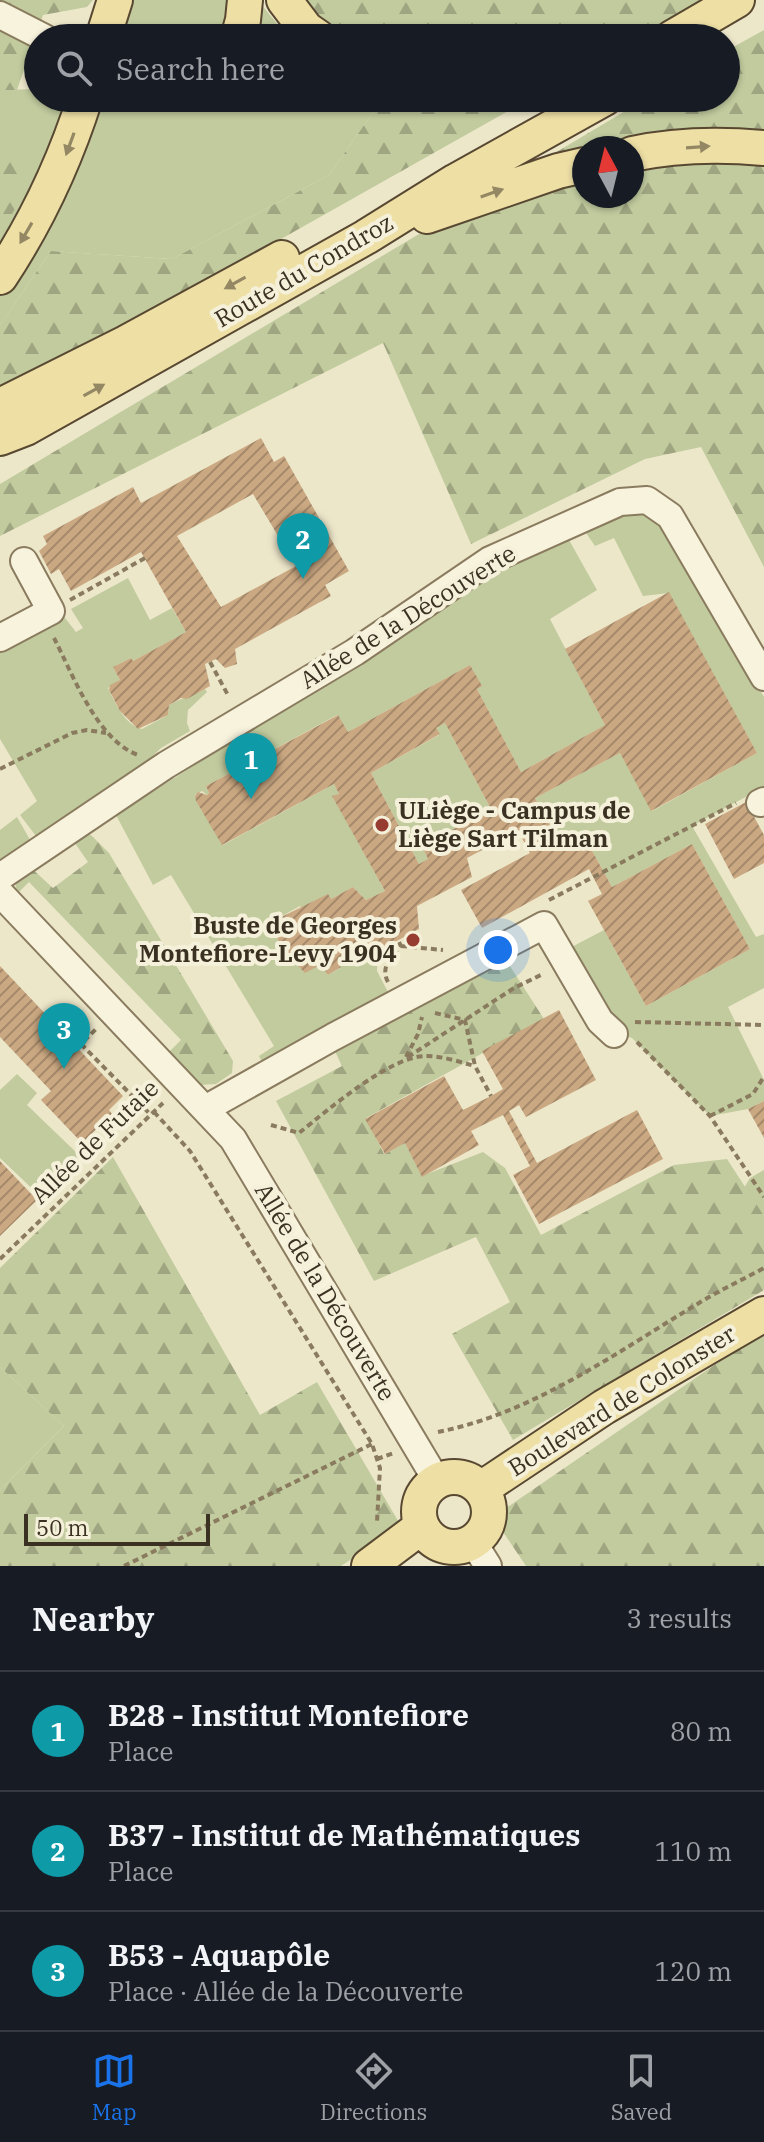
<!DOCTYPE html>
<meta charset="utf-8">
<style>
:root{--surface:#171b24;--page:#20242c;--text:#f1f3f6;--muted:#9ea1a6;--line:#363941;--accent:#1a73e8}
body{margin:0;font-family:"IBM Plex Serif",serif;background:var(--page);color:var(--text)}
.compass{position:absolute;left:572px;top:136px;width:72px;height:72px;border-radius:50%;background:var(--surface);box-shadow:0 2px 6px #0004;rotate:353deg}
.scale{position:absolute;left:24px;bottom:20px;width:186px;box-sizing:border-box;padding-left:8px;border:4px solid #3b3122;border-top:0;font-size:22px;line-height:28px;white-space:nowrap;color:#3b3122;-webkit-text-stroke:6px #f5f0d9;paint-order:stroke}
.you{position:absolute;left:498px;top:950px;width:28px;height:28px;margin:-20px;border:6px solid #fff;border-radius:50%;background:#1a73e8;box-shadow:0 0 0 12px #1a73e833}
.badge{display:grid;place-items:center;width:52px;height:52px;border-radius:50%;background:var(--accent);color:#fff;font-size:26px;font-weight:700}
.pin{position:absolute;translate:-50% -66px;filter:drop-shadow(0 2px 4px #0008)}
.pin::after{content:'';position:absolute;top:42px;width:28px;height:24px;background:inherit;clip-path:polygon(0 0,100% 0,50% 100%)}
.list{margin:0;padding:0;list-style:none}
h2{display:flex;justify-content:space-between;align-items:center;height:104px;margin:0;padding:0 32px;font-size:34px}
h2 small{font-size:26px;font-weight:400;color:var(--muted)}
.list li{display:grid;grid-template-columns:52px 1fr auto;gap:24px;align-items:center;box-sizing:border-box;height:120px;padding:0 32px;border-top:2px solid var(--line)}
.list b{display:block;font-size:30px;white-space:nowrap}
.list p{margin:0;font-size:26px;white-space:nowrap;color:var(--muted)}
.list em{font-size:26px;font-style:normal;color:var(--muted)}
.icon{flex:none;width:44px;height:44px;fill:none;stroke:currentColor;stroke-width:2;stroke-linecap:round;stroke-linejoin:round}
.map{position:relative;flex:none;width:764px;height:1566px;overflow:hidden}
.search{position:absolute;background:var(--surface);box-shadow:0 2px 6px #0004;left:24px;right:24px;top:24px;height:88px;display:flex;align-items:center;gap:20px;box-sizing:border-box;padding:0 28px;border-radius:44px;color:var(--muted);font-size:30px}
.sheet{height:464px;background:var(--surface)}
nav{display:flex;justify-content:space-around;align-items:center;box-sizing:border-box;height:112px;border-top:2px solid var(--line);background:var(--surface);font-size:22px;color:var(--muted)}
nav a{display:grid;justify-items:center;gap:4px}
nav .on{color:var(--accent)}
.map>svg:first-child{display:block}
</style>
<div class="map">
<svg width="764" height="1566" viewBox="0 0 764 1566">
<defs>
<pattern id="forest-firs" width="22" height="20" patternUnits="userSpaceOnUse" patternTransform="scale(2)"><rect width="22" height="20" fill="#c1cb9e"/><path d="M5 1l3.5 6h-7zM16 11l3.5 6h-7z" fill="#9ea580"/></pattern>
<pattern id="building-hatch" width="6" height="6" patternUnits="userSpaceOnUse" patternTransform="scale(2)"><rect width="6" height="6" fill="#caa882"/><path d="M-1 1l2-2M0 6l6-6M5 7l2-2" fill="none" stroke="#a5896a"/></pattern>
</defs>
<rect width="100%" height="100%" fill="#ede7ca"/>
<path fill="#c1cb9e" d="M133,0h101l-7,38h-106z
M260,3l29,35h-35z
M38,89v9h112l8,3 11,-3h214l-54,77 -157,84 -121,-8 -51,74v-235z
M627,508l29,5 108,184v90l-72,39 64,111 8,-3v54l-36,19 36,73v21l-16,8 -38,7 -78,-78 -15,-5 -53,-82 40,-21 42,76 104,-57 -58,-105 -80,43 -27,-49 -22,11 -28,-51 85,-45 32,58 105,-58 -88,-160 -26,3 -29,-58 -19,8 -13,-19z
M564,531l33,59 -47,29 55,106 -84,47 -44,-83 4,-3 -11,-21 -122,67 -11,-17 -131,71 3,7 -2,2 -5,-4 -7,4 6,15 3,2 19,33 111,-61 5,10 -6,3 52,94 -19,9 -13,-13 -22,12 -29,10 -2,-3 -27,15 7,26 25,25 15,-7 8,10 12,-7 -2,-4 35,-19 5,6 -1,20 12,23 -127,68 -3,-6 15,-10 -103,-171 -18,10 -37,-70z
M128,578l22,42 22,-12 14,24 -53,29 -2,-3 -18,9 7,13 -12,8c7,15 17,37 34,41l26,-14 1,-10c12,-7 23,-9 36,-16l2,3 -19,18 -1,13 3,8 -29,17 -21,20 -101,72 -19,-25 17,-14 -37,-62v-98l62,-27 14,18 7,-4 -12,-19z
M445,723l46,86 -69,37 6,13 -9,5 -48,-91 68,-38 -3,-7z
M17,817l16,28 -33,20v-35z
M17,1074l20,19 -10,12 54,52 -40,40 -41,-39v-68z
M764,1170v46l-20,-28 6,-10z
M0,1367l64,59 -64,64z"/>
<path fill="url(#forest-firs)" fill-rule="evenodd" d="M0,0h93l-6,7 -44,8 -26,75h-17z
M293,0h411l-69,38h-299l-33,-24z
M764,30v537l-63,-120 -56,12 -174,85 -88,-201 -383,193v-52l647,-386h79v-47zM584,148h48v48h-48z
M383,98l93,4 34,8 -385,217 -125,66v-68l51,-74 121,8 157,-84z
M0,154l33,5 -17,48 -16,28z
M91,835l18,18 124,208 -1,12 -16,11 -16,1 -32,-32 13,-13 -152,-158 -13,13c-3,-13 5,-20 13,-29l24,22 35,-26 -18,-26z
M506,960l38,59 -178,99 18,36 21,-11 17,33 61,-24 22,16 36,67 133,-70 53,-6 37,57v74l-251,150 -61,-106 58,-32 -34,-65 -102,44 -98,-180 66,-35 -8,-17z
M113,1157l147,258 57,-33 84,144 -60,40h-341v-76l64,-64 -64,-59v-99z
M764,1331v235h-238l-33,-49z"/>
<path fill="url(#building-hatch)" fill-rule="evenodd" d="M261,438l13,24 10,-6 65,115 -24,14 6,11 -96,53 2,15 -12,4 -9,-9 -11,5 5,22 -23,13 -6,-1 -12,7 -1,10 -30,14 -18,-18 -11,-21 1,-5 10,-5 -7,-13 18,-9 2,3 53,-29 -45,-80 -70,39 -12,-22 -8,5 -12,-23 8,-7 -4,-8 90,-49 8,16zM253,494l43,72 -75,41 -44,-71z
M669,592l88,161 -106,58 -31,-58 -85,45 28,51 22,-11 27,49 80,-43 58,105 -104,57 -58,-105 14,-7 -13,-25 -107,59 -21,-38 69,-37 -12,-22 -51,27 5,19 -55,29 2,23 -41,22 -5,-6 -35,19 3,3 -13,8 -8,-10 -15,8 -25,-26 -7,-26 55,-27 3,5 22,-12 13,13 19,-9 -53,-95 7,-2 -5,-10 -112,61 -26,-44 -1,-5 3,-4 9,3 2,-2 -3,-7 132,-71 10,17 122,-67 12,21 -5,3 44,83 84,-47 -40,-76zM445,723l46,86 -69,37 6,13 -9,5 -48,-91 69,-39 -4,-6z
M746,802l18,33v28l-30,16 -29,-55z
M0,966l123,130 -14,14 3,4 -30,29 -41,-43 10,-9 -51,-54z
M559,1010l37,70 -70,37 -7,-12 -10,6 28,52 100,-53 26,49 -124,65 -26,-49 17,-9 -27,-51 -32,16 8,14 -57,32 -17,-34 -20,11 -20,-35 79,-43 19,34 28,-14 12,-7 -21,-38z
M764,1101v37l-16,-29z
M0,1161l37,39 -37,36z"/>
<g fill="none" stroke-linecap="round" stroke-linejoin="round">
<defs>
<path id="minor" d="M0,15l45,23
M0,638l51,-27 -27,-50
M760,803l4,-2
M0,877l166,-112 189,-113 135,-92 130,-58 27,-2 23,16 94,161
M0,893l233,246 204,342
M205,1109l128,-72 211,-112 56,96 14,13
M473,1542l15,24"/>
<path id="major" d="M284,0l22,29 13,9
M103,38l12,-38
M238,38l5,-18 2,-20
M672,38l65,-38
M632,154c42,-9 89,-10 132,-6
M427,216l131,-45 26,-6
M0,277c37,-56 65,-116 85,-179
M0,406l126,-63 156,-85
M0,438l26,-10 340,-191 90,-56 149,-83
M419 1512a35 35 0 1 1 70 0a35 35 0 1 1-70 0Z
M481,1489l123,-82 160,-93
M369,1566l52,-39"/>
</defs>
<use href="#minor" stroke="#8a7b5f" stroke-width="30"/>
<use href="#major" stroke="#584832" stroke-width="38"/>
<path stroke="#8a7b5f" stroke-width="4" stroke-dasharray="6 4" stroke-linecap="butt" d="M70,600l75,-42
M54,638c19,37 43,102 84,117
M210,662l19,35
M0,769l72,-36 15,-3 19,3
M549,900l187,-97
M401,946l42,4
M388,982c-8,-15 3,-25 13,-36l-3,-6
M435,1013l30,7 10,46 16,30
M635,1022l129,3
M637,1042l73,74 54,81
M81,1044l70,71
M77,1048l20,-20
M406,1057l12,-23 4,-17
M408,1057l106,-69 29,-14
M154,1112l36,39 182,293 8,24 -3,54
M710,1116l43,-22 10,-16
M271,1125l28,8c29,-23 91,-77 127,-77 17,0 34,6 49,10
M0,1259l163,-156
M438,1432c96,-19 179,-80 261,-129 21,-13 43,-23 65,-35
M377,1459l17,-6
M124,1566l248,-122"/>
<use href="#minor" stroke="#f8f3dd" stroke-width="26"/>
<use href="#major" stroke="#eedfa5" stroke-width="34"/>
</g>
<defs><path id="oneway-solid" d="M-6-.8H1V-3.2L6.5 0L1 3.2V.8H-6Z" transform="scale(2)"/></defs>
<g fill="#948864">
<use href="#oneway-solid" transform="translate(70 144) rotate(110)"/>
<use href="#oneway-solid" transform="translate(698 147) rotate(-4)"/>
<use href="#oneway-solid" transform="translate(492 193) rotate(-19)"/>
<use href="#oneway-solid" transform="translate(26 233) rotate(120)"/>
<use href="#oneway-solid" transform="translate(235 283) rotate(151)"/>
<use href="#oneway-solid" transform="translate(94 390) rotate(-29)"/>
</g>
<g fill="#963c31" stroke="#f5f0d9" stroke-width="3">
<circle cx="382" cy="825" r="8"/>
<circle cx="413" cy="940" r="8"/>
</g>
<g text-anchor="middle" stroke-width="8" stroke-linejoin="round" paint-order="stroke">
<g font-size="24" fill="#3b3122" stroke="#f5f0d9">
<text transform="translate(304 271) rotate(-30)" y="8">Route du Condroz</text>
<text transform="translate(408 617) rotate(-32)" y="8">Allée de la Découverte</text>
<text transform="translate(95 1142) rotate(-44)" y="8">Allée de Futaie</text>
<text transform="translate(325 1292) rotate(59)" y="8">Allée de la Découverte</text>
<text transform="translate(622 1401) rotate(-32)" y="8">Boulevard de Colonster</text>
</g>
<g font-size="24" font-weight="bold" fill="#3b3122" stroke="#f5f0d9" text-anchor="start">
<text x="398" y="819">ULiège - Campus de<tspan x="398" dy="28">Liège Sart Tilman</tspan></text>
<text x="397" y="934" text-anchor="end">Buste de Georges<tspan x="397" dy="28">Montefiore-Levy 1904</tspan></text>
</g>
</g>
</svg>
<svg class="compass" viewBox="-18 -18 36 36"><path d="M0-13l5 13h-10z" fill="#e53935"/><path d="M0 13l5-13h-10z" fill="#9ea1a6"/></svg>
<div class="scale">50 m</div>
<div class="you"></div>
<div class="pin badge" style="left:251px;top:799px;background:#0f9aa8">1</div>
<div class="pin badge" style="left:303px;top:579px;background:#0f9aa8">2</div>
<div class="pin badge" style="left:64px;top:1069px;background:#0f9aa8">3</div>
<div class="search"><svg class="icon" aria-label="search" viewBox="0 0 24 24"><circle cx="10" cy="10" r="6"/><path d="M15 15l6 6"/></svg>Search here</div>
</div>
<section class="sheet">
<h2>Nearby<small>3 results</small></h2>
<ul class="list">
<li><span class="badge" style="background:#0f9aa8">1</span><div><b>B28 - Institut Montefiore</b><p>Place</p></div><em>80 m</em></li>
<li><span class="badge" style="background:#0f9aa8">2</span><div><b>B37 - Institut de Mathématiques</b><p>Place</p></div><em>110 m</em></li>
<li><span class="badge" style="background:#0f9aa8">3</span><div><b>B53 - Aquapôle</b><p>Place · Allée de la Découverte</p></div><em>120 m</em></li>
</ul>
</section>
<nav>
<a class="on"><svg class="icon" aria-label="map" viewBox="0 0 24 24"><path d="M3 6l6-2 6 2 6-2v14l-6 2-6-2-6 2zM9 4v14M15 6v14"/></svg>Map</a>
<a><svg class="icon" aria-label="directions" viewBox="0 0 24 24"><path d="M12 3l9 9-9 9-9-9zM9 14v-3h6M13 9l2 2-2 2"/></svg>Directions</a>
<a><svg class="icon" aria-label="saved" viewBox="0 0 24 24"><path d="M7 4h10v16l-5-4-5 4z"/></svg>Saved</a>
</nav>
